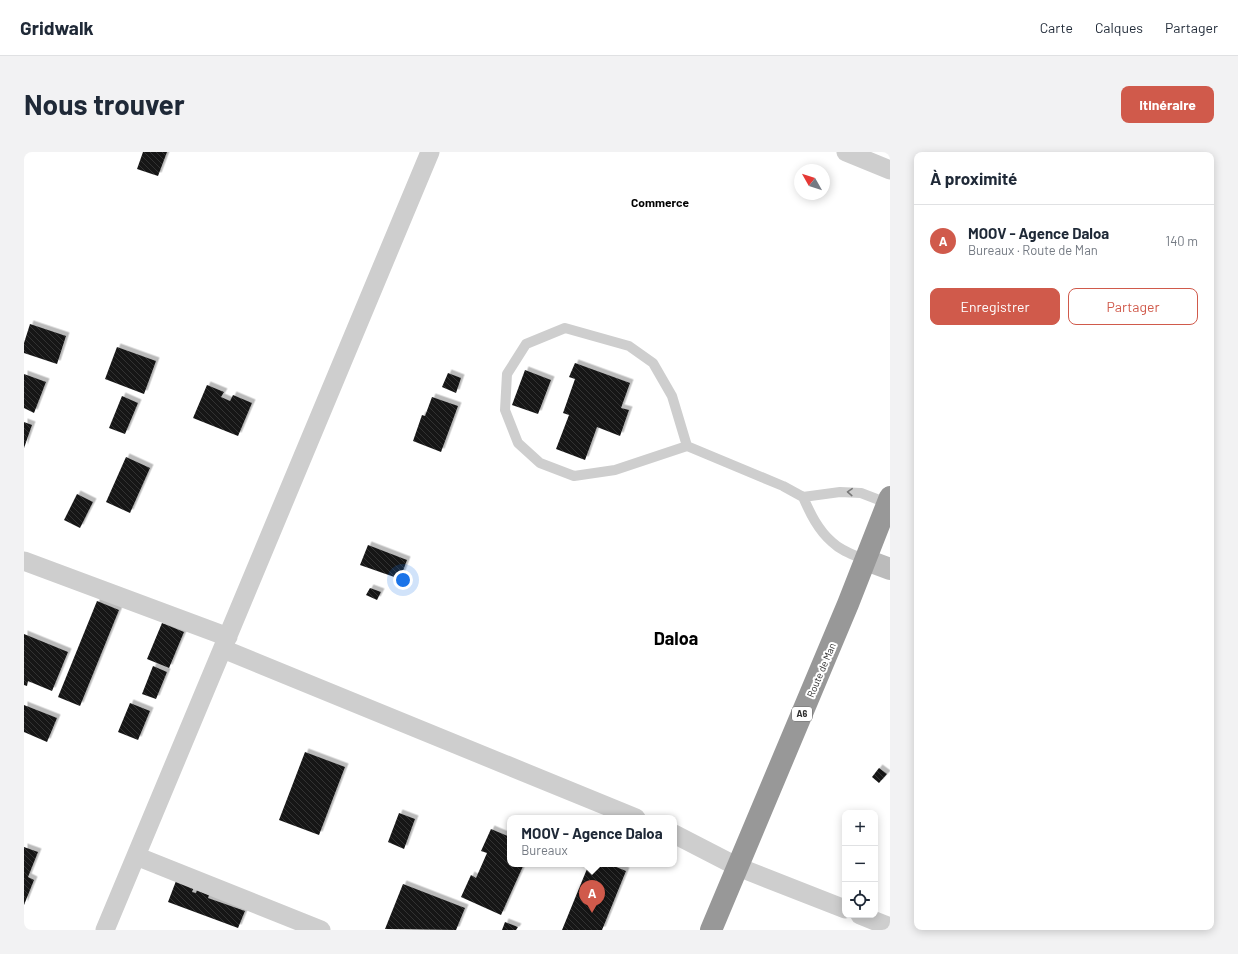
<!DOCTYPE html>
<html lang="fr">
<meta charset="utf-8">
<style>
:root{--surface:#fff;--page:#f2f2f3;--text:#1f2937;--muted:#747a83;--line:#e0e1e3;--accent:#d05a4b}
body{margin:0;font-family:Barlow,sans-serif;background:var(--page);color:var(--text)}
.controls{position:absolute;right:12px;bottom:12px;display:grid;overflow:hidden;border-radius:8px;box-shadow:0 2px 10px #0003}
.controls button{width:36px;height:36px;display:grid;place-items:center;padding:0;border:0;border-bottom:1px solid var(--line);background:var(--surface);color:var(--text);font:20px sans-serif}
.compass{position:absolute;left:770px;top:12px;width:36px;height:36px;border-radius:50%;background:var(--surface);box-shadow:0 2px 10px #0003;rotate:309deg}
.you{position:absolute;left:379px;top:428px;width:14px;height:14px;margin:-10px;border:3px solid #fff;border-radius:50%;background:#1a73e8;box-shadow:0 0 0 6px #1a73e833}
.badge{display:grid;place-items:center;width:26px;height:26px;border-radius:50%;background:var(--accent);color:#fff;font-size:13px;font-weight:700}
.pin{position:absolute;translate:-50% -33px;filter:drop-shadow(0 1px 2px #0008)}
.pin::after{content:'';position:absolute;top:21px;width:14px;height:12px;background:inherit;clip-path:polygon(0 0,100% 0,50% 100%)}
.popup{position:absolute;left:483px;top:663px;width:170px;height:52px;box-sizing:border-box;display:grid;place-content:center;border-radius:8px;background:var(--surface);filter:drop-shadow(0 1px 3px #0005);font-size:13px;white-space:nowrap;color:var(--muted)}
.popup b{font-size:15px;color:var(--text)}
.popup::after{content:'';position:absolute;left:50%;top:100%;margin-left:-8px;border:8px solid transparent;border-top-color:var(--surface)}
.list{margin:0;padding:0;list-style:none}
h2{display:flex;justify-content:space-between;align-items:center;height:52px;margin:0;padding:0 16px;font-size:17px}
h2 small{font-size:13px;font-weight:400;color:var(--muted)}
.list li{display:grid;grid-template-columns:26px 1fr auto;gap:12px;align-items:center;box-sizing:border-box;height:72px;padding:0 16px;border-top:1px solid var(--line)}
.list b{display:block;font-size:15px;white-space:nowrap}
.list p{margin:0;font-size:13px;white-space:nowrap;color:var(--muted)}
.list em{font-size:13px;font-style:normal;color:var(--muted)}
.actions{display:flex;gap:8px;padding:12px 16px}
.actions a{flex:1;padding:9px 0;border:1px solid var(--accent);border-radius:8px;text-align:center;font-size:14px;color:var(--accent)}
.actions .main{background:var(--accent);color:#fff}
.icon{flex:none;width:22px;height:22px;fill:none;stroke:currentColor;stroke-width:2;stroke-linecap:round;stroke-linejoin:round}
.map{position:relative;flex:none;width:866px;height:778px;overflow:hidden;border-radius:8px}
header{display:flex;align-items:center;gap:24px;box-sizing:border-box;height:56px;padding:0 20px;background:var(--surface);border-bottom:1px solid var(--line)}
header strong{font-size:19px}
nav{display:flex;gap:22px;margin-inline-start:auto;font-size:14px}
.intro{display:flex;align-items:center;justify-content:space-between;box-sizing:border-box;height:96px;padding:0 24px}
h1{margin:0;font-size:28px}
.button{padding:10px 18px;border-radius:8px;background:var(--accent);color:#fff;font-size:14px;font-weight:700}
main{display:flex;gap:24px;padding:0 24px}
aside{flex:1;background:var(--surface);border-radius:8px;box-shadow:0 2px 10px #0003}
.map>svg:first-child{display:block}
</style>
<header>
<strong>Gridwalk</strong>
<nav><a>Carte</a><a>Calques</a><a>Partager</a></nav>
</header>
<div class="intro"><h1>Nous trouver</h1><a class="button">Itinéraire</a></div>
<main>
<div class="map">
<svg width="866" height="778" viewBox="0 0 866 778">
<defs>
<pattern id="building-back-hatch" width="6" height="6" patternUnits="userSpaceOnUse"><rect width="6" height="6" fill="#181818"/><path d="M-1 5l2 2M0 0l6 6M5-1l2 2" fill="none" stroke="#313131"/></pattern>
<filter id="shadow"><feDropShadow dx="3.5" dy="-3.5" stdDeviation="0" flood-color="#0004"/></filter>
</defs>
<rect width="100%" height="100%" fill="#fff"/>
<path fill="url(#building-back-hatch)" filter="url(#shadow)" d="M119,0h24l-9,24 -21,-7z
M6,172l36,12 -9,28 -33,-11v-10z
M93,195l39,14 -12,33 -39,-15z
M551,211l55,20 -9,25 8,2 -9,26 -23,-9 -12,33 -29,-11 13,-34 -6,-2 12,-34 -6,-2z
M501,218l26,10 -13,34 -26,-9z
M424,221l13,5 -5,15 -14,-6z
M0,222l22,8 -12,31 -10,-5z
M183,233l17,7 -3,5 9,4 3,-6 19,8 -14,33 -45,-18z
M98,244l16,7 -13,31 -16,-6z
M408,245l26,9 -17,46 -28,-11 9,-26 3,1z
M0,270l8,3 -8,23z
M102,305l24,11 -20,45 -24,-11z
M53,342l16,8 -13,26 -16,-8z
M344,393l39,15 -7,19 -40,-14z
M346,436l11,4 -4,8 -11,-5z
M73,449l22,9 -39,96 -22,-9z
M138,471l22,9 -15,36 -22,-9z
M0,482l44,18 -16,39 -24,-10 -1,5 -3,-1z
M129,514l14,6 -11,27 -14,-5z
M106,551l20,8 -12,29 -20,-8z
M0,553l33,13 -10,24 -23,-10z
M281,600l40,15 -26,68 -40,-15z
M855,616l8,6 -8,9 -7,-6z
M375,661l16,6 -11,30 -16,-7z
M467,677l19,8v27h14l-23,51 -40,-18 10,-22 5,3 11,-25 -6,-2z
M0,695l14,5 -10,25 6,3 -10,25z
M565,712h20l17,7 -24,59h-40z
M152,729l18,6 -2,5 4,1 1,-3 12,5 -1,3 37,13 -7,17 -70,-26z
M379,732l62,24 -9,22 -71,-1z
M481,770l13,5 -2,3h-14z"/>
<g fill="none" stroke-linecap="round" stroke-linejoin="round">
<path stroke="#cecece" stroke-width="10" d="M663,294l-72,24 -41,6 -34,-13 -22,-20 -13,-33 2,-36 19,-30 39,-16 64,18 24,17 19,33 15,50 96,40 20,11
M842,408c-12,-5 -25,-9 -34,-18 -14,-12 -22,-29 -29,-45l37,-5 21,1 26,10"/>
<path stroke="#cecece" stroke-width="19" d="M822,0l44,18
M0,409l204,76
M199,497l413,169
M650,682l64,33 107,42
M112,704l185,74
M836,763l30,12
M81,778l325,-778"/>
<path stroke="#bbb" stroke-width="22" d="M842,408l24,9"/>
<path stroke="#989898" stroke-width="22" d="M687,778l137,-326 42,-107"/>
</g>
<defs><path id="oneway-chevron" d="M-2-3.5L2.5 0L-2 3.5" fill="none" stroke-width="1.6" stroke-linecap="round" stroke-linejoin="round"/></defs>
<use stroke="#787878" href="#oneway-chevron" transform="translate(826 340) rotate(-177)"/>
<g text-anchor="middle" stroke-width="4" stroke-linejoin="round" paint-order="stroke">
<rect fill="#fff" stroke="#6f6f6f" stroke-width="1" x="768" y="555" width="20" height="14" rx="3"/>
<g font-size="9" font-weight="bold" fill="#313131">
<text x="778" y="565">A6</text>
</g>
<g font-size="10" fill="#313131" stroke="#fff">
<text transform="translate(797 518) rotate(-67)" y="4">Route de Man</text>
</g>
<g font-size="12" font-weight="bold" fill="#000" stroke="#fff">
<text x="636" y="55">Commerce</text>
</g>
<g font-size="18" font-weight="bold" fill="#000" stroke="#fff">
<text x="652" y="493">Daloa</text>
</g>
</g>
</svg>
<div class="controls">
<button>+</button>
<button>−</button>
<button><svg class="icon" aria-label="locate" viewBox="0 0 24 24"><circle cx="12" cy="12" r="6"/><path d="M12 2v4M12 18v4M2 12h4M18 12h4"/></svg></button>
</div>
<svg class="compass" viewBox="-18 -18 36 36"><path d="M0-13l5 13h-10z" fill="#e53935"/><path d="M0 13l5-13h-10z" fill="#747a83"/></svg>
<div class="you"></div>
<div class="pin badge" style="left:568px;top:761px">A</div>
<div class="popup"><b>MOOV - Agence Daloa</b>Bureaux</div>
</div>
<aside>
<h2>À proximité<small></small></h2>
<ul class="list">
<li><span class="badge">A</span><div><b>MOOV - Agence Daloa</b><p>Bureaux · Route de Man</p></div><em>140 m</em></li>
</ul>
<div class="actions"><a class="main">Enregistrer</a><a>Partager</a></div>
</aside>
</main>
